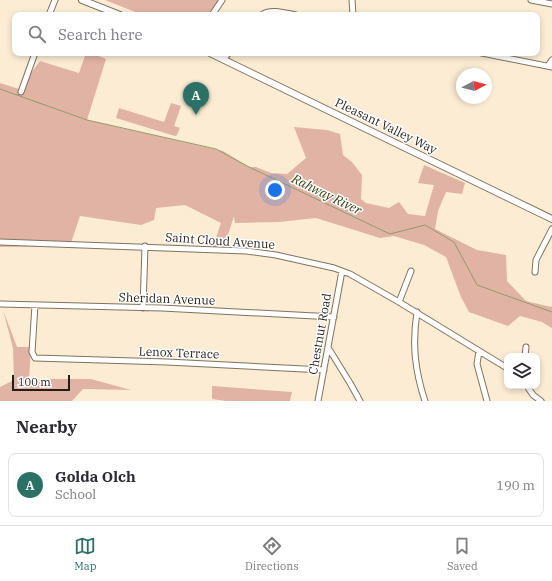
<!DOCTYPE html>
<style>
:root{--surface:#fff;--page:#f2f2f3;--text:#2b2b33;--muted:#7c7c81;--line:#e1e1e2;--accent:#2c7165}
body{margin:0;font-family:"IBM Plex Serif",serif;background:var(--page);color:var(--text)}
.controls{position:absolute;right:12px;bottom:12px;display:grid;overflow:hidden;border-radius:8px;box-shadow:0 2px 6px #0003}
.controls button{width:36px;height:36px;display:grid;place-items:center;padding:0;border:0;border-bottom:1px solid var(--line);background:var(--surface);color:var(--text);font:20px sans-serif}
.compass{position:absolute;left:456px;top:68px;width:36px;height:36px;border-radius:50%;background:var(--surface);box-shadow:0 2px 6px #0003;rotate:83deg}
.scale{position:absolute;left:12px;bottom:10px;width:58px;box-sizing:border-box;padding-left:4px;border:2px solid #241e15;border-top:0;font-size:11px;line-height:14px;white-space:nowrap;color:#241e15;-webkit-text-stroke:3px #fff;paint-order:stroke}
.you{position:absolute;left:275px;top:190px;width:14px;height:14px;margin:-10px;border:3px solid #fff;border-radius:50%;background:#1a73e8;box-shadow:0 0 0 6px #1a73e833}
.badge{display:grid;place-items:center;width:26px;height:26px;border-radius:50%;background:var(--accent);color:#fff;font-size:13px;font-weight:700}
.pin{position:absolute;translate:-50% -33px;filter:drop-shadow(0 1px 2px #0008)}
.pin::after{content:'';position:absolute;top:21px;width:14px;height:12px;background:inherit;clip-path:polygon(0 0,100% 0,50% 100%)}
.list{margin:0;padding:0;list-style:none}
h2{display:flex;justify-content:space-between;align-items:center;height:52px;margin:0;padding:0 16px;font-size:17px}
h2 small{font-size:13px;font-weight:400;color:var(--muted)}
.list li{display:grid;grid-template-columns:26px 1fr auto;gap:12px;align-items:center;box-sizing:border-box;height:64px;margin:0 8px 8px;padding:0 8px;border:1px solid var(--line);border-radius:8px}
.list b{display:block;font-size:15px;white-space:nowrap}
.list p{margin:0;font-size:13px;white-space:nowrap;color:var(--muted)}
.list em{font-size:13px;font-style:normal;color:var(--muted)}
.icon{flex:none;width:22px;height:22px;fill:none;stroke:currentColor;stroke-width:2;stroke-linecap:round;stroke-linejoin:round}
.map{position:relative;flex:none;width:552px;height:401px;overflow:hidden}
.search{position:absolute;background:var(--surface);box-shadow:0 2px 6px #0003;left:12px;right:12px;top:12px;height:44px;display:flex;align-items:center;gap:10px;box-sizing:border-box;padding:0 14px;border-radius:8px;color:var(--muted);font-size:15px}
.sheet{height:124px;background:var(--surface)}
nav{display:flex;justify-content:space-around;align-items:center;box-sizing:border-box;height:56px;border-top:1px solid var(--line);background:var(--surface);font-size:11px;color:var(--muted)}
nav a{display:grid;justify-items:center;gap:2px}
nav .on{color:var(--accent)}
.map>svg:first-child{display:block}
</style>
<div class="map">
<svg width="552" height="401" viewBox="0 0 552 401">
<rect width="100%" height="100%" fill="#fbecd3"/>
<path fill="#e1b3a4" d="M105,0h118l-12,15h-68z
M86,53h5l15,6 -19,61 136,31 26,16h7l15,6 16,1 19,-16 -12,-31 33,3 13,4 3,21 9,7 10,13 -1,24 5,4 23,5 10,-6 9,12 17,2 9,-31 -16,-2 6,-18 41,18 -3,11 -16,-2 -8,19 -3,18 42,21 29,5 1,26 19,20 25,6 1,-1v22l-10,-6 -22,-6 -12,10 -39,-14 -8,-15 -15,-40 -22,-12 -30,-9 -14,2 -64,-20 -37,4 -44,1 -1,-7 -10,31h-11l8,-24 -36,-18 -29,3 -2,12 -13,5 -61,-9 -10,30 -70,1v-164l19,6 21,-28 39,12z
M171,103l10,3 -7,20 6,2 -3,7 -2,1 -59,-18 3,-10 45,14z
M3,310l14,37h14l-2,32h62l40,11 -48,-1 -11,12h-72v-14l14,-7 -1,-32z
M212,386l80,6 -2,9h-64l-14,-2z"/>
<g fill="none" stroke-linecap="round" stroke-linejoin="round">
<path stroke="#909a70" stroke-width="1" d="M0,89l87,31 129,29 33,18 141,67 35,-9 29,17 23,43 75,27"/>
<defs>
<path id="minor" d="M352,0l1,15
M531,0l21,4
M49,15l6,-15
M212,15l10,-15
M261,15c10,-7 24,-2 35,0
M482,53l70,14
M223,59l6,-6
M548,66l4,-6
M21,92l14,-39
M0,242l246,9 30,4 58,13 16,6 49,28 108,66
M535,272l1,-12 16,-31
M399,302l12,-31
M0,304l162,4 172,9
M35,305l-3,47 3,6 132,4 157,8
M143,308l2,-62
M417,312c-5,32 -2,59 8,89
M329,349l21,34 10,18
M479,351l-2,13 10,37
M525,356l1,-9
M527,386l6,9 8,6
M318,401l24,-130"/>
<path id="major" d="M82,0l38,15
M210,53l342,166"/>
</defs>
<use href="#minor" stroke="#81735d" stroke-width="7"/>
<use href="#major" stroke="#81735d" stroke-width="8"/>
<use href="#minor" stroke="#fff" stroke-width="5"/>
<use href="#major" stroke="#fff" stroke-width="6"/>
</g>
<g text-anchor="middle" stroke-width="3" stroke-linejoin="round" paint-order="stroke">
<g font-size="12" fill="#241e15" stroke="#fff">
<text transform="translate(386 126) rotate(26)" y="4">Pleasant Valley Way</text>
<text transform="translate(220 241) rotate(4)" y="4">Saint Cloud Avenue</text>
<text transform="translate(167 299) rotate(2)" y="4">Sheridan Avenue</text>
<text transform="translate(320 334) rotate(-80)" y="4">Chestnut Road</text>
<text transform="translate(179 353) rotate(2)" y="4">Lenox Terrace</text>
</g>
<g font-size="13" font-style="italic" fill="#38410f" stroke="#fff">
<text transform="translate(327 194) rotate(26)" y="5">Rahway River</text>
</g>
</g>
</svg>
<div class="controls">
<button><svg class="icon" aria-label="layers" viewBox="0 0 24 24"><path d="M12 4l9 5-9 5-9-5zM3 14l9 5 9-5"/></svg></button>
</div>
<svg class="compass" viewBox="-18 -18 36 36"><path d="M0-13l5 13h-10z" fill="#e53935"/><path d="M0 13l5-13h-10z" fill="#7c7c81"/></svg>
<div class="scale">100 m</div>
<div class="you"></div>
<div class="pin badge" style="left:196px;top:115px">A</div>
<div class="search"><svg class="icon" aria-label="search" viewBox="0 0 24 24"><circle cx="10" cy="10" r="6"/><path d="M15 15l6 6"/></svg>Search here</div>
</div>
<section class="sheet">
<h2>Nearby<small></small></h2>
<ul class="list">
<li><span class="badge">A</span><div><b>Golda Olch</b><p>School</p></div><em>190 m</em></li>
</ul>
</section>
<nav>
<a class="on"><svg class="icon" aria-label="map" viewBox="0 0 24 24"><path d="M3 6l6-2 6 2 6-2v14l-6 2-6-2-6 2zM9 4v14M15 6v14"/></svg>Map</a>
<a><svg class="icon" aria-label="directions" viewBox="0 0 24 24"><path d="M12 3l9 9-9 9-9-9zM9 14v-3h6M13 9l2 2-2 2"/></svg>Directions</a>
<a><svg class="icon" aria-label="saved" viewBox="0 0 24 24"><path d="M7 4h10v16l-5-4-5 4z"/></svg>Saved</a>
</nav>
